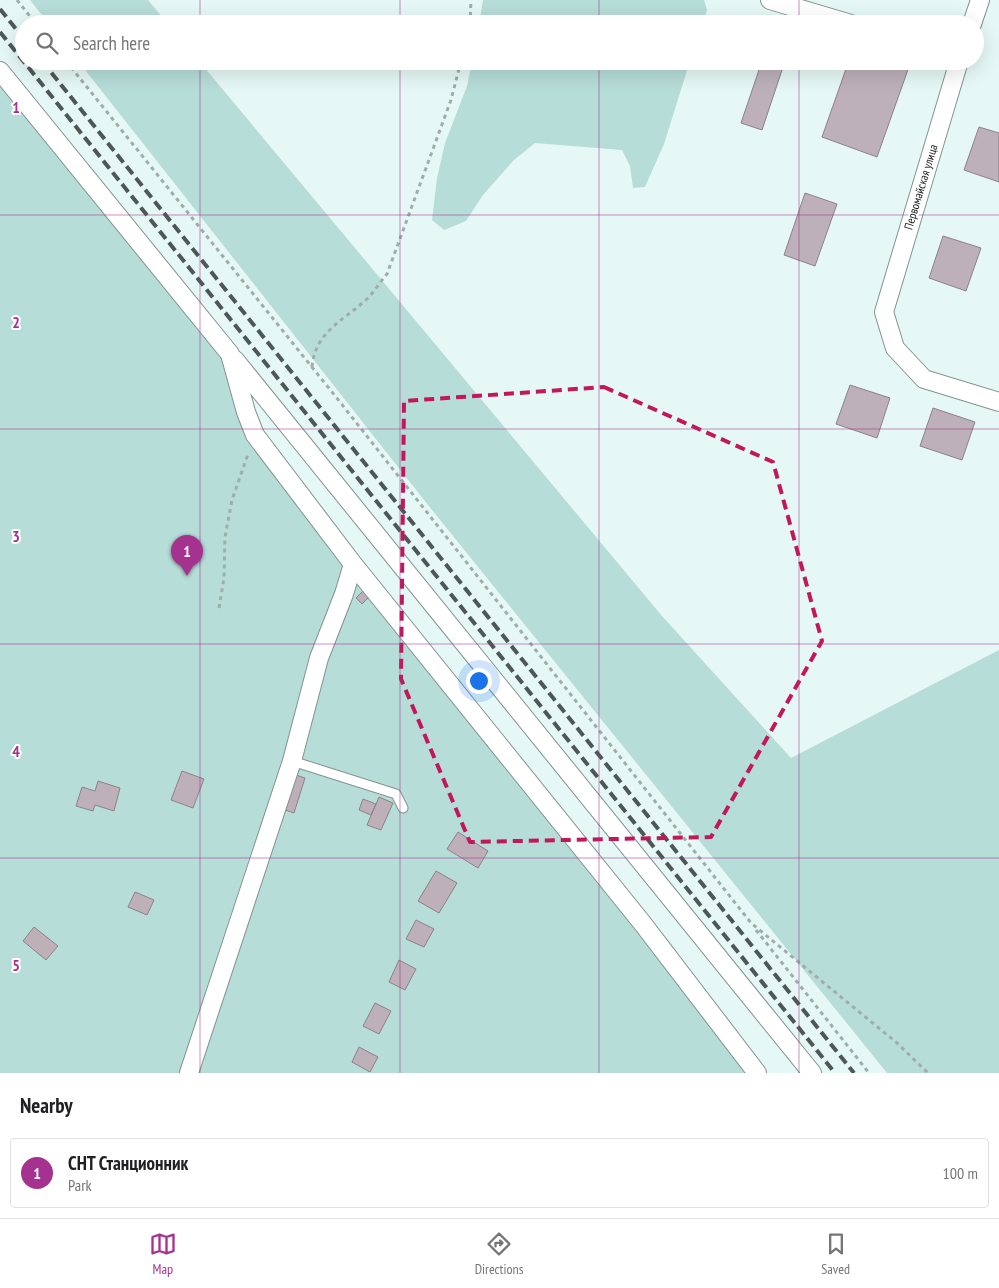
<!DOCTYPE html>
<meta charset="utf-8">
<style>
:root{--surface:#fff;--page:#f2f2f2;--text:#202124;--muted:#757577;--line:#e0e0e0;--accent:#a4328e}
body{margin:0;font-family:"PT Sans Narrow",sans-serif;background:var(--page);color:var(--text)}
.you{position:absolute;left:478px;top:680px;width:18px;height:18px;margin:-12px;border:4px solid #fff;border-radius:50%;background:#1a73e8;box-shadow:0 0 0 8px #1a73e833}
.badge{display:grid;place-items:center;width:32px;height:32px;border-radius:50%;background:var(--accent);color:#fff;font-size:16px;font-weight:700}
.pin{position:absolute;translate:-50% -41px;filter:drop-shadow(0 1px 2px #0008)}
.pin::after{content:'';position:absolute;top:26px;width:18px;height:15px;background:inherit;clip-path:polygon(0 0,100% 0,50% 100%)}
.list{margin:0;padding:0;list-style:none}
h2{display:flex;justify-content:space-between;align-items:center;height:65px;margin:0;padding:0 20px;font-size:21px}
h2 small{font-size:16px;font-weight:400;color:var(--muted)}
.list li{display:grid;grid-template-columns:32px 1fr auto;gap:15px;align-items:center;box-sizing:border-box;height:70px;margin:0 10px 10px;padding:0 10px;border:1px solid var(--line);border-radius:5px}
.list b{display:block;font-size:19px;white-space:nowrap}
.list p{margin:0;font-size:16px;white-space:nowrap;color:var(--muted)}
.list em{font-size:16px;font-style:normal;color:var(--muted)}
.icon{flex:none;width:28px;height:28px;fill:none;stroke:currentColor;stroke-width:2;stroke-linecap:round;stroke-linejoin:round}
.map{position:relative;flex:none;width:999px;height:1073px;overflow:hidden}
.search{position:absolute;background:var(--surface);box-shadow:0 5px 20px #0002;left:15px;right:15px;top:15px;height:55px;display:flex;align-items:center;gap:12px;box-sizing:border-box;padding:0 18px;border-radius:28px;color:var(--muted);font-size:19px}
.sheet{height:145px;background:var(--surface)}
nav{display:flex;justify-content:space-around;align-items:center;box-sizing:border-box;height:70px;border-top:1px solid var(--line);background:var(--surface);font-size:14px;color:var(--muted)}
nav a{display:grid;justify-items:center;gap:2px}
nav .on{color:var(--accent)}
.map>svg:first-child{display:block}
</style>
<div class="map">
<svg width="999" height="1073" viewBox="0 0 999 1073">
<rect width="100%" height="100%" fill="#e5f8f5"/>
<path fill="#b7ddd8" d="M30,0h118l20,24h-119z
M483,0h221l3,10 -4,14h-224z
M78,61h121l463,555 129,142 208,-108v423h-112l-463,-573z
M472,61h218l-26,83 -19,43 -12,1 -3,-22 -8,-16 -87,-7 -21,17 -31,35 -17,26 -22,9 -12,-10 5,-42 8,-35 22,-57z
M0,63l231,287 27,81 158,199 256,315 89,128h-761z"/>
<path fill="#bdb0b9" stroke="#8d818a" d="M762,61h23l-23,69 -21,-7z
M834,61h77l-34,96 -55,-20 25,-71z
M979,127l20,6v49l-35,-12z
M805,193l32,11 -22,62 -31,-11z
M943,236l38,12 -15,43 -37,-13z
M850,385l40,13 -13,40 -41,-14z
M933,408l42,14 -13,38 -42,-14z
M364,590l6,6 -8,8 -6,-6z
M182,771l22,8 -11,29 -22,-8z
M293,774l12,4 -11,35 -12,-4z
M98,781l22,7 -6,23 -19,-6 -2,6 -17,-5 6,-19 13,4z
M379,797l14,6 -12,27 -14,-5z
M363,799l13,5 -5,11 -12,-5z
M458,832l30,19 -10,17 -31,-19z
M436,871l21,12 -18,30 -21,-12z
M135,892l19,8 -7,15 -19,-8z
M416,920l18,9 -10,18 -18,-8z
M34,927l24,19 -12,14 -23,-19z
M399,960l17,9 -11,21 -16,-8z
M375,1003l16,8 -12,23 -16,-8z
M359,1047l19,10 -8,15 -18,-10z"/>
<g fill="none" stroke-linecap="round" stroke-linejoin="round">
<defs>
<path id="service" d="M292,761l104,33 7,14"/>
<path id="minor" d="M770,0l81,24
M972,24l8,-24
M959,61l-75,251 11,36 29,31 75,23
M0,71l230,283 16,58 9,23 98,129 290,360 114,149
M235,360l577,713
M189,1073l103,-312 27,-103 25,-64 9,-30"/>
</defs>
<use href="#service" stroke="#829390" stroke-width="11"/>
<use href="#minor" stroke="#829390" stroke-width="20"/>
<path stroke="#9faeab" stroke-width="3" stroke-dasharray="4 4" stroke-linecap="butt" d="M17,0l19,24
M470,24l1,-24
M66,61l270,336 415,526 146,120 31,30
M312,367c3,-35 31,-46 55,-68 7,-7 13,-17 20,-25l64,-174 10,-39
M219,608l5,-30 1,-41 7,-37 16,-46
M756,930l113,143"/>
<use href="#service" stroke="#fff" stroke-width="9"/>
<use href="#minor" stroke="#fff" stroke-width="18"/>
<path stroke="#4d5856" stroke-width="4" stroke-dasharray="10 5" stroke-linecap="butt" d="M0,9l24,30
M0,32l835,1041
M42,61l812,1012"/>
</g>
<path fill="none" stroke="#c2185b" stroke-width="4" stroke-dasharray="10 6" stroke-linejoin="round" d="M604,387l169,75 49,179 -111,196 -241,5 -69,-163 3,-278z"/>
<path fill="none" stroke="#a4328e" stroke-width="1" stroke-opacity="0.55" d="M200,0v24M400,0v24M599,0v24M799,0v24M200,61v1012M400,61v1012M599,61v1012M799,61v1012M0,215h999M0,429h999M0,644h999M0,858h999"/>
<g text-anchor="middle" stroke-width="4" stroke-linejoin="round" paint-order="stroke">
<g font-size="12" fill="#111817" stroke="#fff">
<text transform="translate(921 187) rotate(-73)" y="4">Первомайская улица</text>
</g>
</g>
<g font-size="16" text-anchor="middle" font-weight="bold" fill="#a4328e" stroke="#fff" stroke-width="4" stroke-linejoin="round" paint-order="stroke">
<text x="16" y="113">1</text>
<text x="16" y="328">2</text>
<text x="16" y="542">3</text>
<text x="16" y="757">4</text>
<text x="16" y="971">5</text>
</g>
</svg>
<div class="you"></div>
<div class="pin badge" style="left:187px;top:576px">1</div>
<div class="search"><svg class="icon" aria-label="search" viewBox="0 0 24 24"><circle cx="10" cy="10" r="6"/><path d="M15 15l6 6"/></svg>Search here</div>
</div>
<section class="sheet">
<h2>Nearby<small></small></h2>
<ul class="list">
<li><span class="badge">1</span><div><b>СНТ Станционник</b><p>Park</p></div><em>100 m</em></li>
</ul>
</section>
<nav>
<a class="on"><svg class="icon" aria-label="map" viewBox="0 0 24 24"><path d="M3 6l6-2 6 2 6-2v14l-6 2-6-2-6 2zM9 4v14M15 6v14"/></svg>Map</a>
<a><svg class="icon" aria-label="directions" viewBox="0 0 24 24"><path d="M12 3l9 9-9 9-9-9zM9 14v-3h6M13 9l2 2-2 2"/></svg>Directions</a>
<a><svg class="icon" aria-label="saved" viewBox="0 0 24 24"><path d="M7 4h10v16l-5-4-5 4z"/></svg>Saved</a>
</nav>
